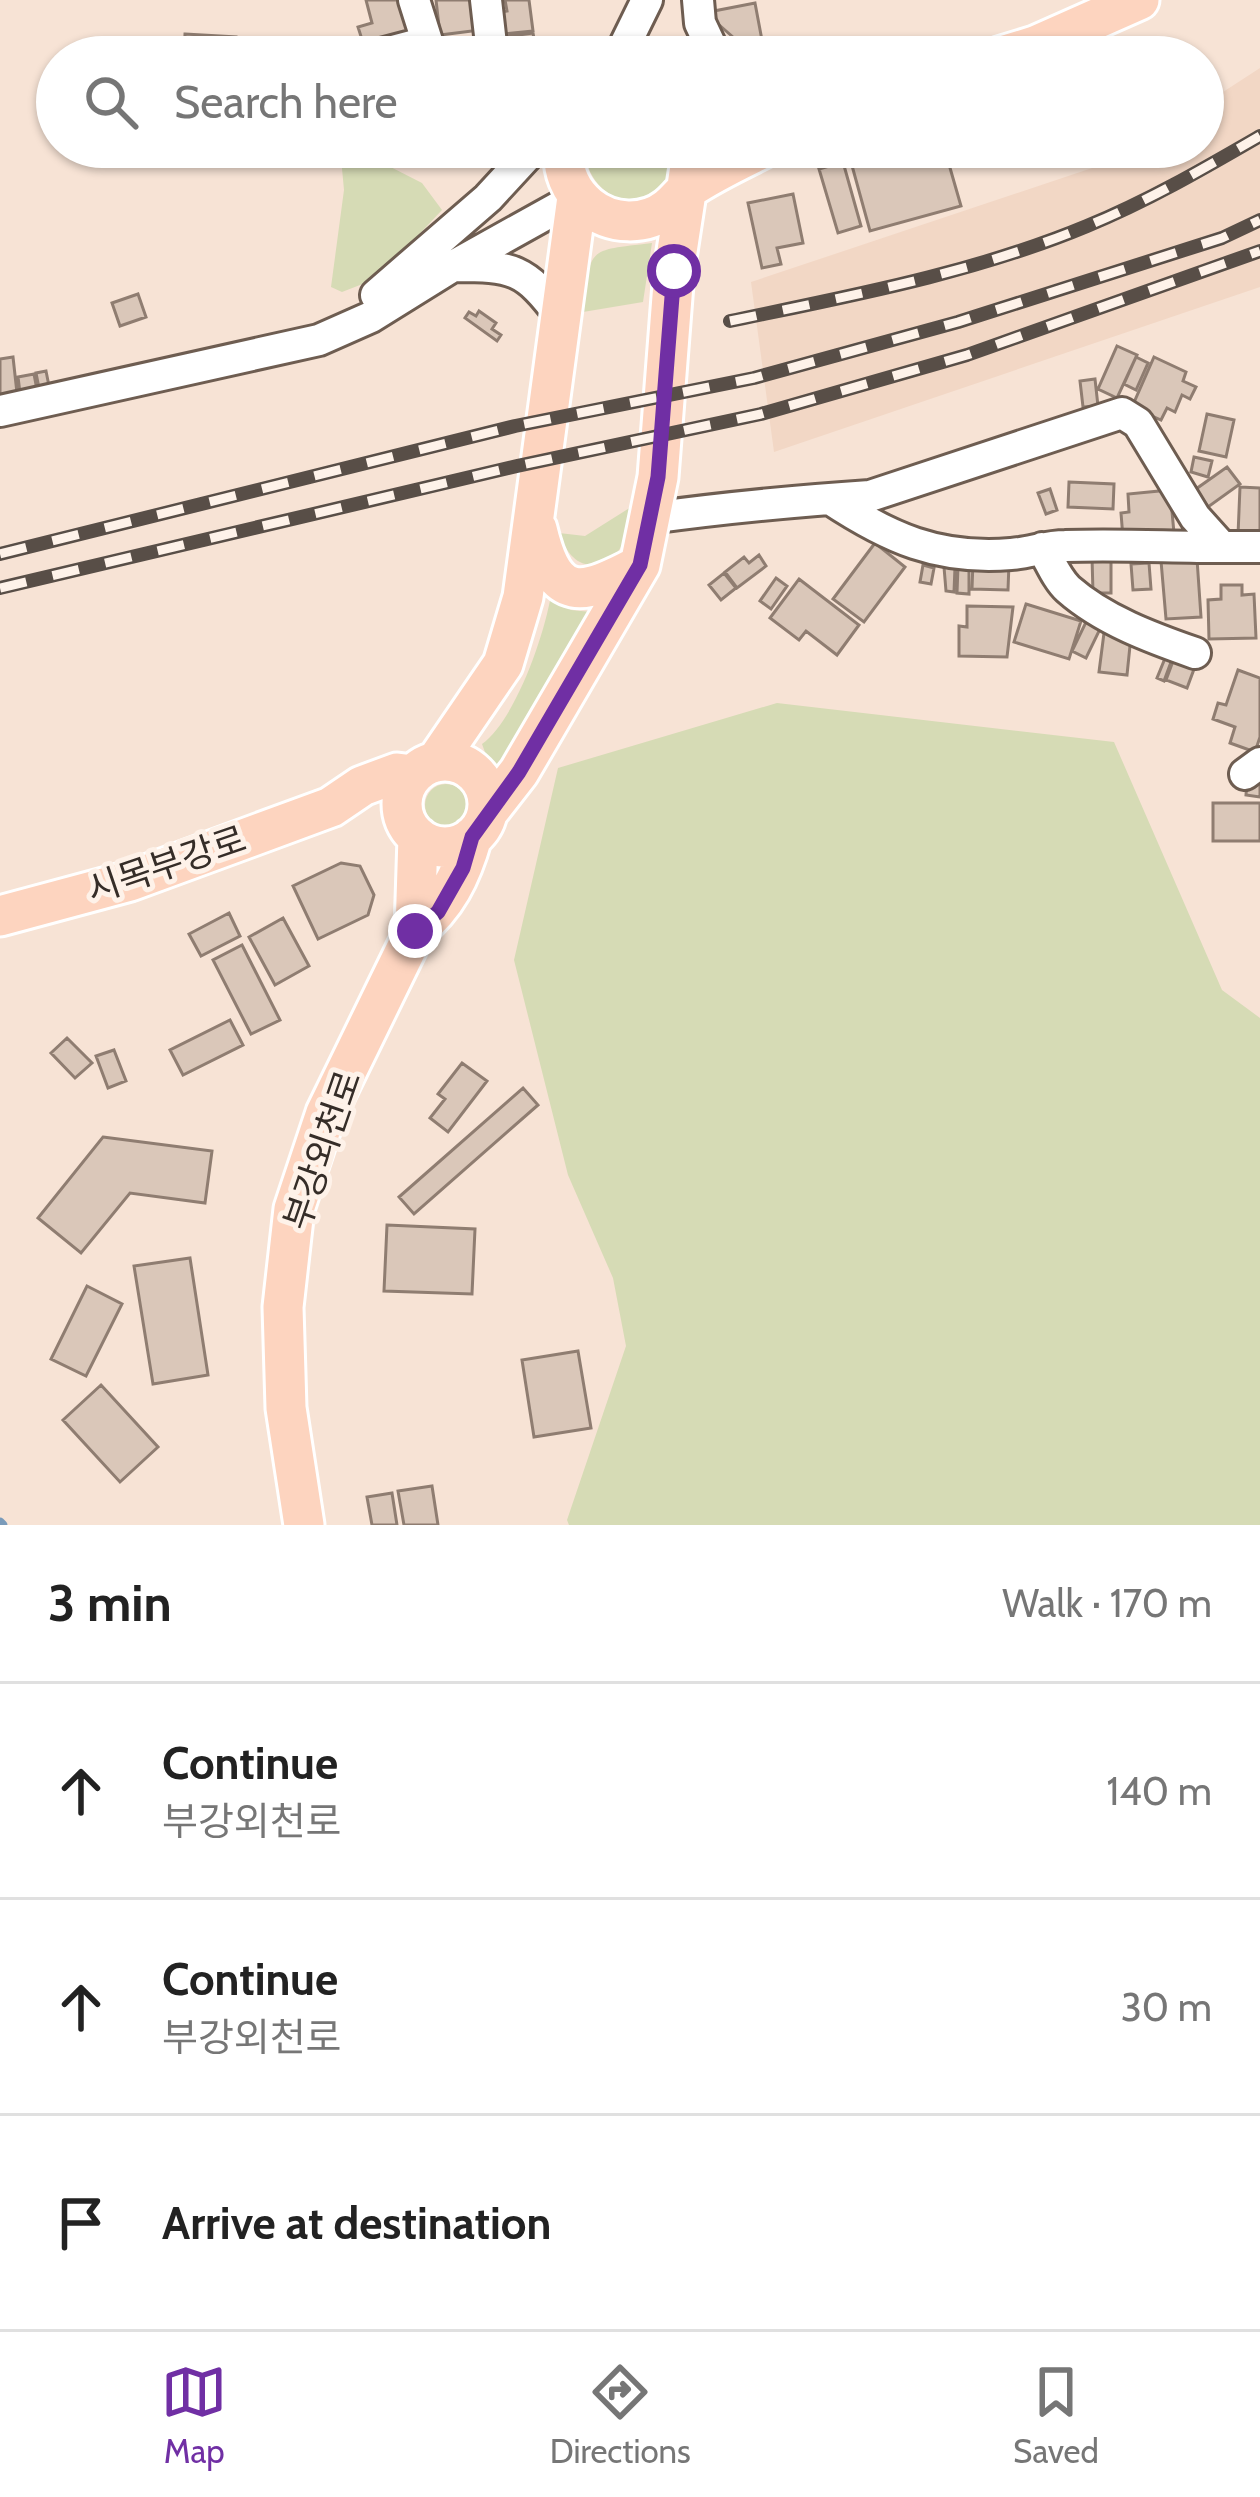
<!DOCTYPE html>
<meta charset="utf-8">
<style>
:root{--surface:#fff;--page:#f2f2f2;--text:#222;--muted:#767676;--line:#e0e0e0;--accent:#702fa4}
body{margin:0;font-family:Cabin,"Noto Sans KR",sans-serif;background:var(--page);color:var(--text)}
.stop{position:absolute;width:36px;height:36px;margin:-27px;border:9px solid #702fa4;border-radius:50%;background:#fff}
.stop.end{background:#702fa4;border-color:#fff;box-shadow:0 3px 12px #0008}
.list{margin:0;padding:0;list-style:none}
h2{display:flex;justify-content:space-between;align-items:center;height:156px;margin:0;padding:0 48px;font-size:51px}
h2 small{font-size:39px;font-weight:400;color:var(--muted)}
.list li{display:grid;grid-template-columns:78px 1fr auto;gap:36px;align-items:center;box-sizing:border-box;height:216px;padding:0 48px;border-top:3px solid var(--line)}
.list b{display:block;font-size:45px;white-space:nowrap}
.list p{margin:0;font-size:39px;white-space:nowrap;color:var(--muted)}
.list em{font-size:39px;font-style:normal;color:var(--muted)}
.icon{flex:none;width:66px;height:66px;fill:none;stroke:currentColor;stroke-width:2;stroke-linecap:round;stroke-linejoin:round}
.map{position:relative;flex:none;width:1260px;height:1525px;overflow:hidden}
.search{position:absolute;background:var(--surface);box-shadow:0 3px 9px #0004;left:36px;right:36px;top:36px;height:132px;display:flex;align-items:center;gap:30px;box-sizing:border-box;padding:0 42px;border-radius:66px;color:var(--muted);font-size:45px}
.sheet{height:804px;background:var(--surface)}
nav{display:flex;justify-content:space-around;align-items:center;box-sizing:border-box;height:168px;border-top:3px solid var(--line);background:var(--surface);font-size:33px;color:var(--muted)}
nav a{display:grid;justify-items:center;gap:6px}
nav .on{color:var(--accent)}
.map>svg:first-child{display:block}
</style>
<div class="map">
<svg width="1260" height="1525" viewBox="0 0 1260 1525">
<rect width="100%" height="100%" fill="#f7e3d5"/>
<path fill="#f2d7c5" d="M1260,68v219l-486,165 -23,-170 371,-124 16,-11h65v-42z"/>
<path fill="#d6dbb5" d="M340,147h34l-3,10 51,26 20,27 -64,68 -36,14 -11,-5 13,-97z
M586,147h89c-2,9 -1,21 -5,29 -19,48 -88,22 -84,-29z
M652,243l-9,59 -60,10c8,-66 3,-61 69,-69z
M639,502l-7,29 -22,32c-28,7 -41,-3 -51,-30l26,3z
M551,595l20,15 20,2 -90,156 -15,-13 -4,-11c33,-24 62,-107 69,-149z
M777,703l337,39 108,248 38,28v507h-691l-2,-5 59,-174 -13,-68 -45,-103 -54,-215 44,-192z
M425 805a21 21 0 1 1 42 0a21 21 0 1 1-42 0Z"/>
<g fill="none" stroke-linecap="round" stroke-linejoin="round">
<path stroke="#7a9bba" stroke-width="9" d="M0,1522l3,3"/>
</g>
<path fill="#dac7b9" stroke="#8f7d71" stroke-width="3" d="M366,0h43l10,33 -54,16 -7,-22 14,-4z
M436,0h40l4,30 -40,5z
M505,0h24l4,31 -30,3 -2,-22 6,-1z
M755,3l9,48 -13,2 -34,-30 -3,-12z
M533,33l3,18 -29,4 -2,-18z
M185,34l51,3 -1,20h-51z
M905,147h39l17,59 -91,25 -19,-69z
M843,162l18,64 -23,7 -19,-64z
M793,194l10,49 -26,5 4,16 -19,4 -14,-65z
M138,294l8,23 -26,9 -8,-23z
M479,311l17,12 -4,6 9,6 -4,6 -32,-23 4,-6 7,4z
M1117,346l20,9 -20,43 -19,-9z
M13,357l4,36 -17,3v-37z
M1136,357l12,6 -12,27 -12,-6z
M1154,357l32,15 -3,9 13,6 -6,12 -8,-4 -7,17 -8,-4 -6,12 -29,-13z
M46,371l3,15 -10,2 -3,-15z
M34,374l3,16 -17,3 -2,-16z
M1095,379l3,27 -15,1 -3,-26z
M1207,414l27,6 -8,37 -27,-6z
M1194,457l18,4 -4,16 -17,-5z
M1227,467l13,17 -32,23 -12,-18z
M1069,482l45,2 -1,25 -45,-2z
M1240,487l20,1v47h-22z
M1050,489l7,21 -11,4 -8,-21z
M1170,490l4,43 -51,5 -2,-25 8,-1 -1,-18z
M875,543l30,24 -41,55 -31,-23z
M759,555l7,11 -29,22 -12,-16 19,-15 5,6z
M1092,557h19v36h-18z
M1197,559l4,58 -35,2 -5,-58z
M973,561l36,2 -1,27 -36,-1z
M1149,563l2,26 -18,1 -2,-26z
M923,565l11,3 -3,16 -11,-2z
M958,566h11v28l-12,-1z
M944,567h11l-1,25 -8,-1z
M724,573l12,15 -15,12 -12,-15z
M776,578l11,8 -16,23 -11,-8z
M799,579l60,46 -22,30 -31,-24 -7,9 -29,-22z
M1221,585h21v10l12,-1 2,44 -47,1 -1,-39 13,-1z
M1026,604l55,17 -12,38 -55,-17z
M967,606l46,1 -6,50 -48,-1v-30l8,1z
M1087,620l14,7 -15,31 -14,-7z
M1104,633l27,3 -4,39 -28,-3z
M1168,651l6,3 -10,27 -7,-3z
M1176,653l21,8 -10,27 -21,-8z
M1238,670l22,8v59l-5,15 -25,-9 5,-16 -22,-8 5,-16 8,2z
M1247,780l13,2v15l-14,-2z
M1213,803h47v38h-47z
M341,863l19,3 14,29 -6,20 -50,24 -25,-53z
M229,913l11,23 -39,20 -12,-22z
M283,918l26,48 -34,19 -26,-48z
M242,945l38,75 -29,14 -38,-74z
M230,1020l13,25 -60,30 -13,-25z
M67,1038l25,25 -17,15 -24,-25z
M114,1050l12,31 -18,7 -12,-32z
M462,1063l25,18 -39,51 -18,-14 15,-19 -7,-5z
M523,1088l15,17 -124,109 -15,-17z
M103,1137l109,14 -7,52 -75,-10 -49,60 -43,-35z
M387,1225l88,4 -3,65 -88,-3z
M190,1258l18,117 -55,9 -19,-118z
M87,1286l35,18 -36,72 -35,-17z
M578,1351l13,77 -57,9 -12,-77z
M101,1385l57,62 -38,35 -57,-62z
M432,1486l6,39h-34l-6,-34z
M392,1493l5,32h-25l-5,-28z"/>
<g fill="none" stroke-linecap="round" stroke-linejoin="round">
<defs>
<path id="minor" d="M414,0l18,57
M486,0l6,53
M698,0l2,23 16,34
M370,57l57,-15
M619,57l28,-57
M453,266c60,0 72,2 108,51
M376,295l112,-97 47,-51
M0,411l319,-71 52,-23 82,-51 124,-69
M650,518c73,-10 146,-17 220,-22l252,-83 16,10 57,94 27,30c-52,0 -105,-3 -157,-1 -19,0 -36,7 -54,8 -73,6 -122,-16 -181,-55
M1222,547h38
M1042,548c8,13 15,31 26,41 35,31 84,49 127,64
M1245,774l15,-11"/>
<path id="major" d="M999,57l36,-11 104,-46
M564,147c-2,23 6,44 24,59 23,19 57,20 80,2 8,-6 13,-14 21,-20 24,-16 50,-28 76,-41
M537,529c18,76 45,67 103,36
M402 804a43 43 0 1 1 86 0a43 43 0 1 1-86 0Z
M436,762l67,-98 20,-67 54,-400
M487,813l32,-41 121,-207 18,-88 16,-206 19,-124
M0,916l130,-35 201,-74 31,-21 35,-13 16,2
M415,931c31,-25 46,-55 57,-94
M304,1525l-18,-117 -3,-101 11,-98 32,-96 89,-182 3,-94"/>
</defs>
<use href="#minor" stroke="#6e5d51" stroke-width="36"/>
<use href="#major" stroke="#fff" stroke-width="45"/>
<use href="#minor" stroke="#fff" stroke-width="30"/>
<use href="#major" stroke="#fdd4bf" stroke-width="39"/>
<defs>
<path id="rail" d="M730,321c120,-25 244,-48 357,-95 61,-25 116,-57 173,-90
M0,554l515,-128 239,-48 204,-56 264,-84 38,-18
M0,588l517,-122 244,-52 206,-59 293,-104"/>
</defs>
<use href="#rail" stroke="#584e47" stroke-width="14"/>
<use href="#rail" stroke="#fef2e9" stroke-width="9" stroke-dasharray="27" stroke-linecap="butt"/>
</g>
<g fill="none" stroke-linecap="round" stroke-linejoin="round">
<path stroke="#702fa4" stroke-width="15" d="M415,931l23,-19 25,-44 9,-31 47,-65 121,-207 18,-88 16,-206"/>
</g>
<g text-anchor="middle" stroke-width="10" stroke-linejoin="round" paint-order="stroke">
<g font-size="36" fill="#352d28" stroke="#fef2e9">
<text transform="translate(166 864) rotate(-19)" y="13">시목부강로</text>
<text transform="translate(322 1150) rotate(-71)" y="13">부강외천로</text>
</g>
</g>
</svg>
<div class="stop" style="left:674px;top:271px"></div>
<div class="stop end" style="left:415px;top:931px"></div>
<div class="search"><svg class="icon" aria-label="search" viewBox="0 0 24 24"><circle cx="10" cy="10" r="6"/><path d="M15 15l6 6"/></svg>Search here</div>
</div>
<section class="sheet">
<h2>3 min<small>Walk · 170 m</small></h2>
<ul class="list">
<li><svg class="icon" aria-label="ahead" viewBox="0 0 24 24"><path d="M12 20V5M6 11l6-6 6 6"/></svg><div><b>Continue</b><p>부강외천로</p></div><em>140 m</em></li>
<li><svg class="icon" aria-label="ahead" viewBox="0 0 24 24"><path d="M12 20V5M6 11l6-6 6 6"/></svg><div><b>Continue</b><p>부강외천로</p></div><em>30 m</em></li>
<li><svg class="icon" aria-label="arrive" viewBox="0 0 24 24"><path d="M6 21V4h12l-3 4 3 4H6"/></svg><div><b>Arrive at destination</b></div></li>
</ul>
</section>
<nav>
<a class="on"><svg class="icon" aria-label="map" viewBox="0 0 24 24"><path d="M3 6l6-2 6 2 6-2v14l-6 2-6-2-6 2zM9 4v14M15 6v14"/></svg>Map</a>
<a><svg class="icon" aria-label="directions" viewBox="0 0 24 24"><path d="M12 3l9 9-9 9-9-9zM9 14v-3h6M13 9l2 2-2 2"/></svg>Directions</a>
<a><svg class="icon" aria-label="saved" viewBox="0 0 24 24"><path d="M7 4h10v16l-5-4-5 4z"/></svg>Saved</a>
</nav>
